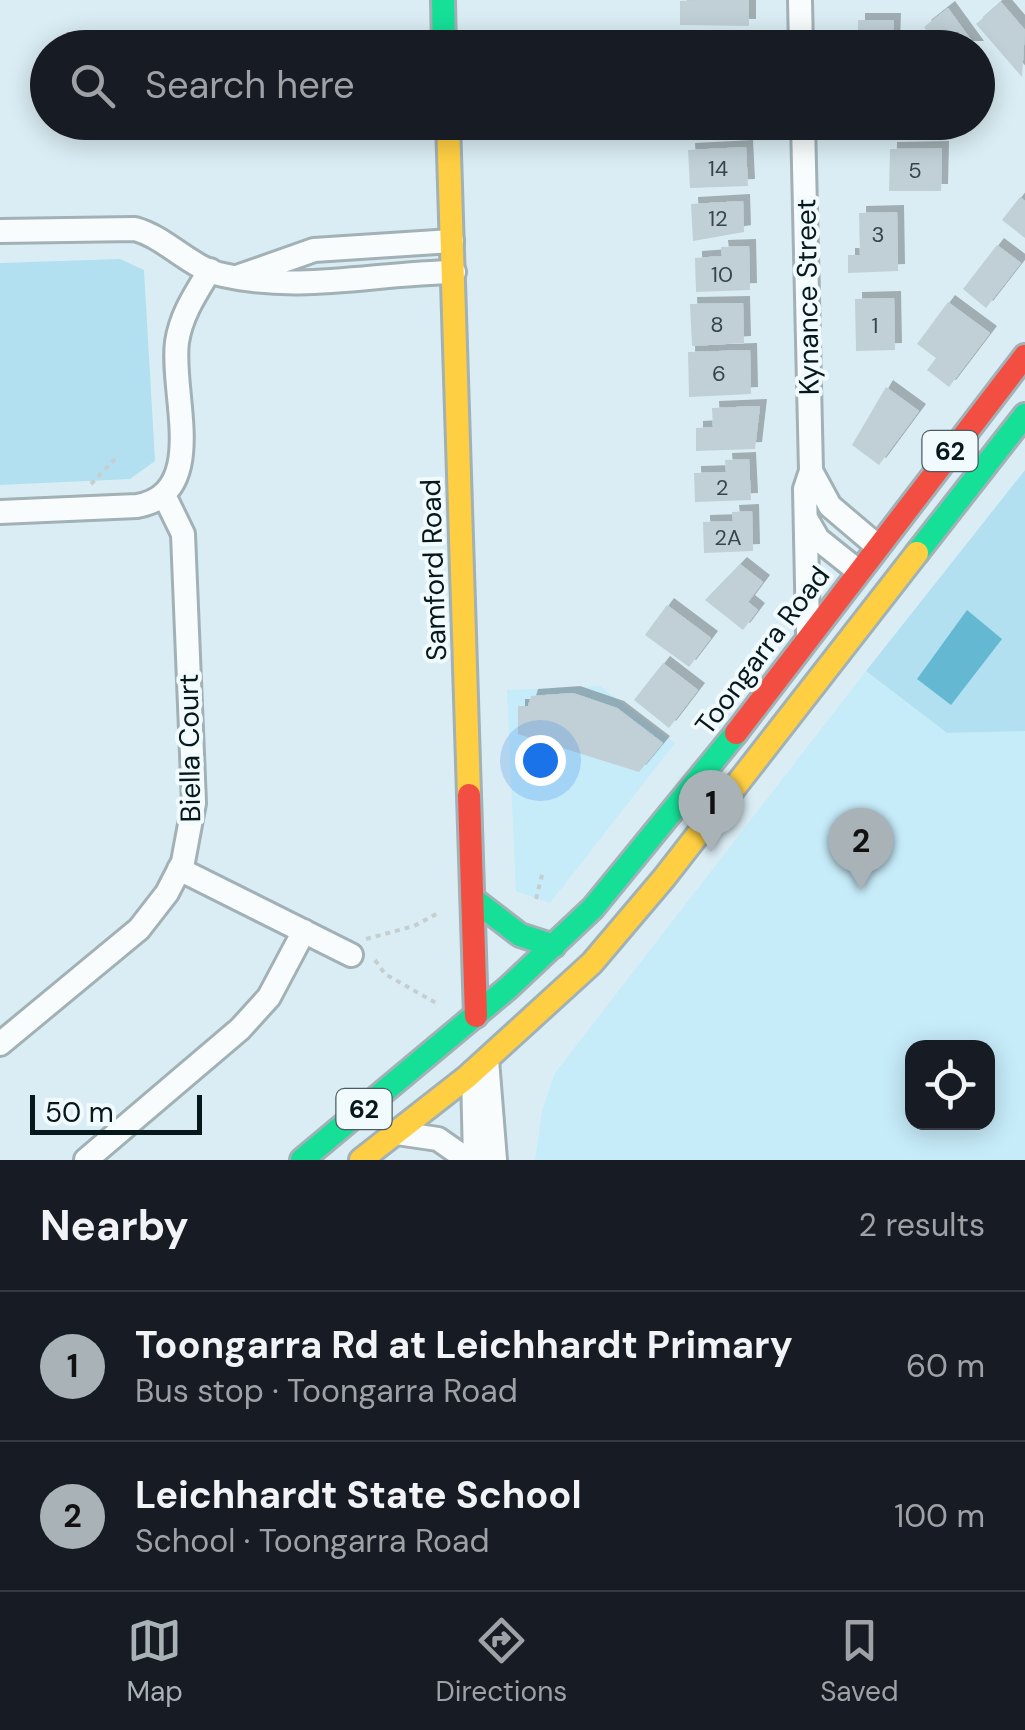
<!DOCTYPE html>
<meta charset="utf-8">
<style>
:root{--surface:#171b24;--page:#20242c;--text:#f1f3f6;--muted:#9ea1a6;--line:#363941;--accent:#a9b2b6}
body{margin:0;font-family:"DM Sans",sans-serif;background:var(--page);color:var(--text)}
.controls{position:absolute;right:30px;bottom:30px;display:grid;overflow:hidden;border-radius:20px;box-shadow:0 5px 25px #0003}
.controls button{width:90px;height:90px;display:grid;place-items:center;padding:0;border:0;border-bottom:2px solid var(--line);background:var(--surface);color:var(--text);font:50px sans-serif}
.scale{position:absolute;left:30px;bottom:25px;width:172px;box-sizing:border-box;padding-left:10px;border:5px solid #07181d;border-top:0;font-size:28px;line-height:35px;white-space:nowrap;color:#07181d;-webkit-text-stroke:8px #f1fafd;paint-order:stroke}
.you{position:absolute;left:540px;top:760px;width:35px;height:35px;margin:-25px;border:8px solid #fff;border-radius:50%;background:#1a73e8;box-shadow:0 0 0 15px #1a73e833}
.badge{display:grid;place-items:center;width:65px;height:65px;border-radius:50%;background:var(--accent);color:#111;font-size:32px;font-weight:700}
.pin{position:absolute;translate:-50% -82px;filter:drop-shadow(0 2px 5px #0008)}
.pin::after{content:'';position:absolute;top:52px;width:35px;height:30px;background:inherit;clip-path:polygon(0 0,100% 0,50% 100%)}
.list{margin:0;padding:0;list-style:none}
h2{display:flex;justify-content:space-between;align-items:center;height:130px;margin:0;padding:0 40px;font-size:42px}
h2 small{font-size:32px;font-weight:400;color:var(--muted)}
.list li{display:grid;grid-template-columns:65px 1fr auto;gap:30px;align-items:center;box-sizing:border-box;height:150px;padding:0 40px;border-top:2px solid var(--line)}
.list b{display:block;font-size:38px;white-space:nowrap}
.list p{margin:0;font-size:32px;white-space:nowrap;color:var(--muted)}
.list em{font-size:32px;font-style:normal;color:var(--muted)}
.icon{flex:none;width:55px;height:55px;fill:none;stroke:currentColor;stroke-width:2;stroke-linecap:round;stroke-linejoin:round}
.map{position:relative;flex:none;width:1025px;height:1160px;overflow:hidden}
.search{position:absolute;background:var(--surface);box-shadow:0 5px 25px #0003;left:30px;right:30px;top:30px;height:110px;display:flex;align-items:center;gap:25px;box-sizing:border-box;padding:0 35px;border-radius:55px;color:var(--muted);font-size:38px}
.sheet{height:430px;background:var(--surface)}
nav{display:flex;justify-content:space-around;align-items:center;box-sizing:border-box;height:140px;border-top:2px solid var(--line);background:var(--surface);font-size:28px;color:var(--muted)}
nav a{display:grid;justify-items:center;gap:5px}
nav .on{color:var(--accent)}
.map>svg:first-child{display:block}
</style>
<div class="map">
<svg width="1025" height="1160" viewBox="0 0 1025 1160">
<defs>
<filter id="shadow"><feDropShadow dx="7" dy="-7" stdDeviation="0" flood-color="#0004"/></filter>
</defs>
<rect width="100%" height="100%" fill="#daedf4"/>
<path fill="#c6ebf9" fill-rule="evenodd" d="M866,671l81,62 78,-2v429h-490l7,-49 13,-38zM912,1048h76v74h-76z
M600,686l75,57 -125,160 -34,-12 -9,-201z"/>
<path fill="#b2e0f1" d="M120,259l24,11 11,191 -25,18 -130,6v-222z
M1025,470v261l-78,2 -81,-62z"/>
<path fill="#65b8d2" d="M967,610l35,29 -51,66 -34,-26z"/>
<path fill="#c0d0d6" filter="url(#shadow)" d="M698,0h51v26l-69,-1v-24z
M1001,2l24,28 -3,47 -46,-53z
M948,8l29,40h-37l-16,-21z
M858,20h36l-1,28h-35z
M686,122h50v12l-50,2z
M746,147l2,39 -58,2 -2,-38z
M942,148l-1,43h-52l1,-42z
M1020,197l5,4v37l-23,-18z
M743,201l1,31 -51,9 -2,-37z
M897,212l1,59 -50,2v-18h12l-1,-42z
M997,245l24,18 -35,45 -23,-19z
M749,246l1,44 -54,2 -1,-34 27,-2 -1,-9z
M894,298l1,52 -39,1 -1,-52z
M948,302l42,31 -41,54 -22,-17 9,-12 -19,-14z
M743,303l1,40 -52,3 -2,-42z
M750,350l1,44 -62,3 -1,-45z
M886,387l33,24 -40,54 -27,-20z
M760,406l-5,43 -59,2v-23l17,-1 -1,-19z
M749,459l2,41 -56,2 -1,-29 32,-1 -1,-12z
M752,511l1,40 -49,2 -1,-31 30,-1 -1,-9z
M740,564l23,18 -15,20 10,8 -15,20 -38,-30z
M667,605l44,33 -22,29 -44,-32z
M663,663l35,27 -29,38 -35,-28z
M573,693l44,15 46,35 -24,29 -121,-38v-28h10l3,-10z"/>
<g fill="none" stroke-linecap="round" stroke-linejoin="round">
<defs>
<path id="street" d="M800,0l1,48
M803,122l8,349 -6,18 3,143
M0,231l135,-2c32,9 55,39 88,46 78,18 152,-2 231,-3
M240,276l74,-26 138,-9
M811,471l19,35 46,39
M0,512l137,-6c73,-13 33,-113 40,-164 4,-27 19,-49 33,-72
M807,520l11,19 40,32
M179,869l172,86
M0,1044l139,-115 28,-36 16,-31 11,-59 -11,-269 -18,-37
M487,1060l8,100
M473,1072l2,88
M397,1133l41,6 30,21
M86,1160l154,-131 29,-32 35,-66"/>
<path id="fast" d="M443,0l1,48
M917,553l108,-138
M473,899l47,36 34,11
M302,1160l206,-172 85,-80 143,-175"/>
<path id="slow" d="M448,122l21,673
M361,1160l106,-83 125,-114 72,-85 253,-325"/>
<path id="jam" d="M736,733l289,-377
M469,795l7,221"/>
</defs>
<use href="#street" stroke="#a1b1b6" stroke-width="28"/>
<use href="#fast" stroke="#a1b1b6" stroke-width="28"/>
<use href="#slow" stroke="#a1b1b6" stroke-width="28"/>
<use href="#jam" stroke="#a1b1b6" stroke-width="28"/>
<path stroke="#c7ced1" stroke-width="4" stroke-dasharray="5 5" stroke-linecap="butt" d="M91,484l24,-25
M536,899l7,-28
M366,939l48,-13 26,-14
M375,960l10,14 51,29"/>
<use href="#street" stroke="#f9fcfd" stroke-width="22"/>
<use href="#fast" stroke="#16e098" stroke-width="22"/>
<use href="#slow" stroke="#ffcf43" stroke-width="22"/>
<use href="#jam" stroke="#f24e42" stroke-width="22"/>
</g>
<g text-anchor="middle" stroke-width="8" stroke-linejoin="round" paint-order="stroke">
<g font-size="22" fill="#35464b">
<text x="718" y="176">14</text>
<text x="915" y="178">5</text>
<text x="718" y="226">12</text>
<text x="878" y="242">3</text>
<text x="722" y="282">10</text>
<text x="717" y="332">8</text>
<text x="875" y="333">1</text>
<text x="719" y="381">6</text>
<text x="722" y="495">2</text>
<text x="728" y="545">2A</text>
</g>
<g fill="#f1fafd" stroke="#4d5c60" stroke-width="2.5">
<rect x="922.5" y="431" width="55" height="40" rx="8"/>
<rect x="336.5" y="1089" width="55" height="40" rx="8"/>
</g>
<g font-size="25" font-weight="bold" fill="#07181d">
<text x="950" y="460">62</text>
<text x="364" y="1118">62</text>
</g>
<g font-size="28" fill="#07181d" stroke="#f1fafd">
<text transform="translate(807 297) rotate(-91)" y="10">Kynance Street</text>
<text transform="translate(433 570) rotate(-92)" y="10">Samford Road</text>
<text transform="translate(762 650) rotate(-53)" y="10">Toongarra Road</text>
<text transform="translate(189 748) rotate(-91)" y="10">Biella Court</text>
</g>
</g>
</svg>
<div class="controls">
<button><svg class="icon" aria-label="locate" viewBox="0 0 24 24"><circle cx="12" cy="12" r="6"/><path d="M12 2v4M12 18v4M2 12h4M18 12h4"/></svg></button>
</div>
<div class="scale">50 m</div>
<div class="you"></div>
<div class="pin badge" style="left:711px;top:852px">1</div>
<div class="pin badge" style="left:861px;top:890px">2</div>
<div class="search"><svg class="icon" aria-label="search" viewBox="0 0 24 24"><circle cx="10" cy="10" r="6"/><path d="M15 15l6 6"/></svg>Search here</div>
</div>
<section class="sheet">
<h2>Nearby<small>2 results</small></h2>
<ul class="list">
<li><span class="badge">1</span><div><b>Toongarra Rd at Leichhardt Primary</b><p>Bus stop · Toongarra Road</p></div><em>60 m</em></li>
<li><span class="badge">2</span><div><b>Leichhardt State School</b><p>School · Toongarra Road</p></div><em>100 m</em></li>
</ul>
</section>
<nav>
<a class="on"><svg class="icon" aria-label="map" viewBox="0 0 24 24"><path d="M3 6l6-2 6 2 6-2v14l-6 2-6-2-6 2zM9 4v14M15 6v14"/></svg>Map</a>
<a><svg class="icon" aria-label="directions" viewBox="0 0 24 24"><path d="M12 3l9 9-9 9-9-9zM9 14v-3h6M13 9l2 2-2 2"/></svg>Directions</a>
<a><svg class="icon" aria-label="saved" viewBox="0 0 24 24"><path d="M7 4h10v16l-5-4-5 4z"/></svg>Saved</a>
</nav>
